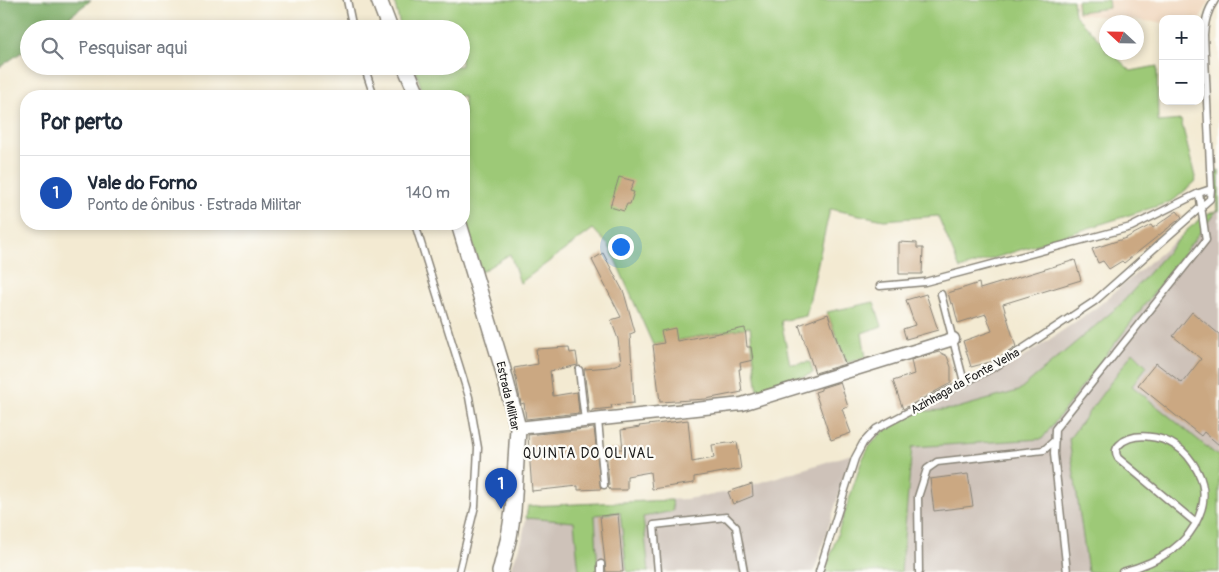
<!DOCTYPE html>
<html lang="pt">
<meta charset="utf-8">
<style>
:root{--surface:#fff;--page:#f2f2f3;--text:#1f2937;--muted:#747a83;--line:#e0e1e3;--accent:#d1495b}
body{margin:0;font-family:Pangolin,sans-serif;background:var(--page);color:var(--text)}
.controls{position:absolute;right:15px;top:15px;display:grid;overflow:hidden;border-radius:10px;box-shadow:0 2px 8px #0003}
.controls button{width:45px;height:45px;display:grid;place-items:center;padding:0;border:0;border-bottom:1px solid var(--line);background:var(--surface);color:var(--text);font:25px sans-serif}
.compass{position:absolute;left:1099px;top:15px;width:45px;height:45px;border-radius:50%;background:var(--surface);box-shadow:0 2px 8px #0003;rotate:292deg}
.you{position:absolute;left:620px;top:246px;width:18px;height:18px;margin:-12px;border:4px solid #fff;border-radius:50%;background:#1a73e8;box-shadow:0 0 0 8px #1a73e833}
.badge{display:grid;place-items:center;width:32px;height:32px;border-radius:50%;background:var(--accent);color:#fff;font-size:16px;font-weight:700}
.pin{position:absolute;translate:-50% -41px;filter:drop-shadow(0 1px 2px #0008)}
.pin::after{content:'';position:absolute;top:26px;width:18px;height:15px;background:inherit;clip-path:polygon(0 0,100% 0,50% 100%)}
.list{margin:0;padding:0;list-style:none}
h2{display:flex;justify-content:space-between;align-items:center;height:65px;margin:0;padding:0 20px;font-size:21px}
h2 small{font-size:16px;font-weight:400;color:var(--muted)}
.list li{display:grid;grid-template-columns:32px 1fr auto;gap:15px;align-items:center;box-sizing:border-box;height:75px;padding:0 20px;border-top:1px solid var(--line)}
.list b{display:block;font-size:19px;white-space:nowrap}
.list p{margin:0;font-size:16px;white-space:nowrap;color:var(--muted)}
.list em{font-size:16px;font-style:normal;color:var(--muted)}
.icon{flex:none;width:28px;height:28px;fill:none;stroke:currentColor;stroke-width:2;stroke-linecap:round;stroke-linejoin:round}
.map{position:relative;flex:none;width:1219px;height:572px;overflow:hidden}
.search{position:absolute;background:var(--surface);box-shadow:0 2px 8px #0003;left:20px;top:20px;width:450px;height:55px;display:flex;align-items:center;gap:12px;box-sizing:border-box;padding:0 18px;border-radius:28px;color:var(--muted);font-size:19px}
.panel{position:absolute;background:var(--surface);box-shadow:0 2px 8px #0003;left:20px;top:90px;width:450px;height:140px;border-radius:20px}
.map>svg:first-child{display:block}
</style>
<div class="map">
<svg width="1219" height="572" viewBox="0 0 1219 572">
<rect width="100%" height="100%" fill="#fdfcf7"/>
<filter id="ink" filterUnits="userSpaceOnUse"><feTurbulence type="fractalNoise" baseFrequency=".02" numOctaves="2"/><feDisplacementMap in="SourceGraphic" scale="10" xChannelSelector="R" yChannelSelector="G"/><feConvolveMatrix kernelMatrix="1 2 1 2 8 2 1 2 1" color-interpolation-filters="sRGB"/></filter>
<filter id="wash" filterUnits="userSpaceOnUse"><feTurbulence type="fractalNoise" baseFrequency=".0096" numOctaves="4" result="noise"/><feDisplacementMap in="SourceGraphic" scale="20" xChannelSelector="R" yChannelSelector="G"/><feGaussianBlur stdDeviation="1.12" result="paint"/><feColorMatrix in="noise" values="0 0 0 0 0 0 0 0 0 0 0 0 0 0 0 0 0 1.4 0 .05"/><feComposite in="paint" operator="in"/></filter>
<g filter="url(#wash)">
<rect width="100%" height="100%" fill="#f3ead2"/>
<path fill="#f0d6bc" d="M1075,0h135l-10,19h-37v4l-86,-9z"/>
<path fill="#cec2b9" d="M1217,210l2,1v361h-318l15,-160 102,-51 79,-54 106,-90z
M852,454l-38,118 -304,-1 12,-31 6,-34 158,-7 43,-7z"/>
<path fill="#9dc977" stroke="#5c724a" d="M394,0h679l2,15 31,32v5l6,1 19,18 26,-5 1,56 23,-2 15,61 -22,19 -7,3 -207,66 -22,-53 -54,4 -54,-11 -24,107 -25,5 9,43 20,-2 3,11 -55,20 -8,-66 -97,18 -44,-99 -16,-17 -73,54 -10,-29 -29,18 -17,-56v-120h-40l-10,-30h47v-37h-60z
M1077,0h31l1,8 -31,4z
M1219,170v41l-2,-1 -175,229 -130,8 -11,125h-76l37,-112 7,-13 12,-14 35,-21 38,-3 64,-18 102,-86 67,-75 16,-13 14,-7 -2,-39z
M874,302l8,24 -20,7 4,24 -19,6 -20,-51z
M1133,352l14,14 -15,20 87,71v115h-131l-19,-133z
M672,500l1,11 -30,6 6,55h-22l-7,-60 -25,3 3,57h-19l-5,-50 -48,-4 2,-12z"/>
<path fill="#7ead68" stroke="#4d6442" d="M0,0h91l-37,29h-25v18l-29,20z"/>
<g id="blocks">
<path fill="#cba882" d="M619,177l15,4 -4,10 4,1 -4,12h-3l-3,7 -14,-4z
M1177,211l5,6 -58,46 -2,-2 -13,8 -6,-8 -5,2 -6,-14 34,-11 25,-13 2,3z
M899,242l18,1v5h6l-1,26h-23z
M603,253l21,40 11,39 -5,2 4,69 -23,2 1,3 -20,2v2h-3l-5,-43 26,-2 11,-4 -3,-24 -7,-19 10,-3 -29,-57z
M1075,260l6,20 -78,24 13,43 -22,14 -23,6 -8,-26 29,-10 -6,-17 -28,9 -5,-20 -2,1 -3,-11 31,-10 1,6z
M926,294l12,36 -32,9 -3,-10 12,-4 -9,-25z
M1192,312l27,22v111l-15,-13 -3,4 -63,-51 18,-22 26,20 19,-24 -28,-23z
M828,314l17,50 -30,9 -16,-48z
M675,328l2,13 68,-13 2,19h4l2,13 -13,3 1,6h-2l3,23 -36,7 -46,3 -7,-57 11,-2 -3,-12z
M569,347l1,6 6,-1 2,13 -28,6 3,25 24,-4 2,21 -53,6 -2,-16 -3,1 -7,-36 24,-4 -2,-15z
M939,352l8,4 4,11v16l-48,26 -10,-28 21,-7 -3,-14z
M840,382l8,25 -6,2 9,24 -20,7 -16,-48 6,-2v-2z
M688,420l4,42 22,-4 -2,-13 25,-3 4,27 -47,8v6l-42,6 -2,-17 -23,4v14h-17l-1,-2h-1l1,-3 -3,-36h17l-2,-19 19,-3 -1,-1z
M594,428l7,61 -23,1v-4l-46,5 -4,-56z
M968,474l5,32 -39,5 -4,-32z
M752,484l1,12 -20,8 -5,-12z
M618,514l5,58h-17l-6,-56z"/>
</g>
</g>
<g filter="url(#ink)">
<use href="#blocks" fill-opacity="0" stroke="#888377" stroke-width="1"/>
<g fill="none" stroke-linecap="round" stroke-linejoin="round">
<defs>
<path id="service" d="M347,0l6,29
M364,66l10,30
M415,224l54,173 9,51 -3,58 -16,66
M880,286l45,-4 206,-55 68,-34 12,-4
M941,294l23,88
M579,370l6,51
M598,420l6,65
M601,564v8
M658,572l-4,-47 72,-8 10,10 8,45
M819,572l36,-114 8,-15 13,-14 122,-64 97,-64 115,-102 1,-10 -7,-154c1,-13 3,-24 11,-35
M919,572l-1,-75 9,-28 10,-7 107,-12 11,-10
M1067,572l-13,-118 1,-25 151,-189 -7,-47
M1122,572c30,-8 65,-24 77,-56 6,-14 6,-30 -1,-44 -5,-10 -12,-20 -22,-26 -15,-10 -43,-15 -57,-1 -4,4 -4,8 -1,13l78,65"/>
<path id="minor" d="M518,428l224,-24 211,-65"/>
<path id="tertiary" d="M379,0l11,29
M405,66l13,30
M459,224l43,142 16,62 -5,83 -4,26 -9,35"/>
</defs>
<use href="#service" stroke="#888377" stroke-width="9"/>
<use href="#minor" stroke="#888377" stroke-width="15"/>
<use href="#tertiary" stroke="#888377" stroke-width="18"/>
<use href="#service" stroke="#fff" stroke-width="6"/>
<use href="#minor" stroke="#fff" stroke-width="12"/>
<use href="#tertiary" stroke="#fff" stroke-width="15"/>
</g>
</g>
<g text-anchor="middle" stroke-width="4.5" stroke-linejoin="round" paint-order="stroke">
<g font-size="12" fill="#1c1c1c" stroke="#fdfcf7">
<text transform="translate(965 381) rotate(-29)" y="4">Azinhaga da Fonte Velha</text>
<text transform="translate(508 396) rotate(77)" y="4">Estrada Militar</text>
</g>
<g font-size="14" letter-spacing="1" fill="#1c1c1c" stroke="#fdfcf7">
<text x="589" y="458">QUINTA DO OLIVAL</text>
</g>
</g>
</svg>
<div class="controls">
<button>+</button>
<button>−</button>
</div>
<svg class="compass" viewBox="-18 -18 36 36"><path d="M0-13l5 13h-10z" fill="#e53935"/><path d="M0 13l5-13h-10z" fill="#747a83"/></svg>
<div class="you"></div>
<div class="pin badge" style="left:501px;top:509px;background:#1a4fb4">1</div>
<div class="search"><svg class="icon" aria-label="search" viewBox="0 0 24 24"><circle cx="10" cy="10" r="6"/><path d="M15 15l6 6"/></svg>Pesquisar aqui</div>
<section class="panel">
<h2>Por perto<small></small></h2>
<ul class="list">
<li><span class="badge" style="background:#1a4fb4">1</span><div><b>Vale do Forno</b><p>Ponto de ônibus · Estrada Militar</p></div><em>140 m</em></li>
</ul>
</section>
</div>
